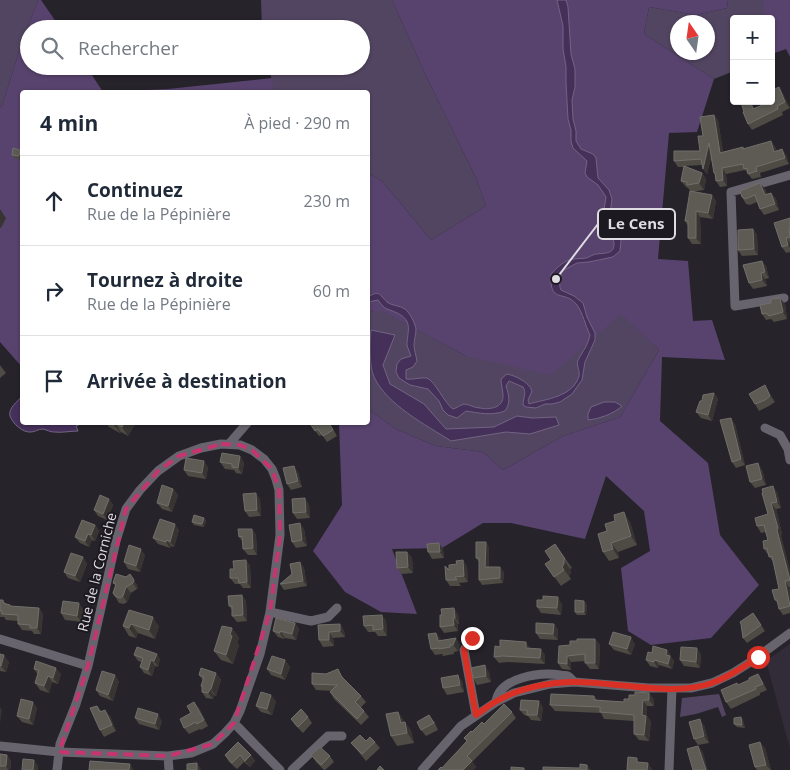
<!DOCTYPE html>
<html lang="fr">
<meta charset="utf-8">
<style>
:root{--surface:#fff;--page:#f2f2f3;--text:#1f2937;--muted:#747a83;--line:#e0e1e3}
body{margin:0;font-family:"Open Sans",sans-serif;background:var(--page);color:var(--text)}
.controls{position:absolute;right:15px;top:15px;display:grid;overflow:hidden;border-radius:5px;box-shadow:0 1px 4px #0004}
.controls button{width:45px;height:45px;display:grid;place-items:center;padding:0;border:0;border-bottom:1px solid var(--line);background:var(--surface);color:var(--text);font:25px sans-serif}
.compass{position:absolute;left:670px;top:15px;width:45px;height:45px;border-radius:50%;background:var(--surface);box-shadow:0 1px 4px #0004;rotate:347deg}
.stop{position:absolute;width:15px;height:15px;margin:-11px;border:4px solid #d93025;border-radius:50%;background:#fff}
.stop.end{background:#d93025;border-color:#fff;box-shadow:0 1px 5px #0008}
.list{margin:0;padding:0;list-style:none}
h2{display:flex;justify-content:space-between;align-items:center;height:65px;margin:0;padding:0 20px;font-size:21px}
h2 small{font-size:16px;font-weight:400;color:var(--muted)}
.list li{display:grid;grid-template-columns:32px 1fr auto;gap:15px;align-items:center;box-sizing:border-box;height:90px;padding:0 20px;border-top:1px solid var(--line)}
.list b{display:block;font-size:19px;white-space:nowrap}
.list p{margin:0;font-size:16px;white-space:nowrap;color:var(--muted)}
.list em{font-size:16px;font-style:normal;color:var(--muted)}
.icon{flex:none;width:28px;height:28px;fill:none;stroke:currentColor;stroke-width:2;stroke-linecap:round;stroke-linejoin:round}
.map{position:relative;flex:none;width:790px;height:770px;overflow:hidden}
.search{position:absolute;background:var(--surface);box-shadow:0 1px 4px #0004;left:20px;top:20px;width:350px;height:55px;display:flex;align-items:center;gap:12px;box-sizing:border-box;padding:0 18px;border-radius:28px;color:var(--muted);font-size:19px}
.panel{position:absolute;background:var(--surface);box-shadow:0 1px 4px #0004;left:20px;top:90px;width:350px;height:335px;border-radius:5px}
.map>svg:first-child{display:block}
</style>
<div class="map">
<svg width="790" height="770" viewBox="0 0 790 770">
<rect width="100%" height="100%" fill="#26232b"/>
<path fill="#322c38" d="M790,644v105l-24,-88z"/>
<path fill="#524561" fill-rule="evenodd" d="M0,0h38l-16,42 -20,64 -2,1z
M261,0h131l35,78 49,100 10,28 -55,34 -49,-59 -14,-8v-81h-94l-5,-26h92v-37h-99z
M728,0h36v19h-30v52l-20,8 -70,-45 5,-27 47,8 31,-7zM678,22h30v30h-30z
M381,310l85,46 155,-43 38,37 -39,67 -57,19 -60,34 -20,-18 -47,-6 -40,-17 -28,-20v-97z
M719,694l7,21 -4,2 -4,-10 -22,7 -16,3 2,-19z"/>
<path fill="#58436e" d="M38,0h3l20,29h-32v37h57l17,26 65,-3 104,-11 2,14h-252v275l-22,-25v-235l2,-1 20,-64z
M392,0h336l-1,8 -31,7 -47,-8 -5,27 70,45 -17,53 -28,1 -11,126 30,2 5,60 19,-1 13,40 -63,-3 -2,64 48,42 12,72 39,50 -48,53 -60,7 -23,-14 -7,-63 29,-17 -6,-40 -38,-35 -21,63 -74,-16h-28l-41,25 -50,1 25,65 -36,-2 -36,-20 -32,-41 29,-46 -3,-82 29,-1v-13l28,20 40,17 47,6 20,18 60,-34 57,-19 39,-67 -38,-36 -70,61 -85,-19 -84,-45 -14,1v-139l14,8 49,59 55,-34 -10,-28 -49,-100z
M764,0h26v57l-4,-8 -14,5 -1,-35h-7z"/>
<path fill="#45305a" stroke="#736483" d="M557,0h9l2,7 3,47 4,15v18l-3,13 1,19 3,12v10l5,8 12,5 3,4 2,20 11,12 3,9 -3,24 4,7 6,5 2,6 -1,10 -7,6 -24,5 -12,1 -15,8c-1,7 -4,13 -1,19l13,6 9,7 4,14 8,16v7l-10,22 -3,18 -10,14 -12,8 -8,2h-7l-9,4 -10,-1 -3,-2c0,-7 4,-12 0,-18l-14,-6 -3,5c3,10 5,16 -1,25 -13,5 -26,2 -39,0l-9,7 -9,-3 -5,-5 -4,-9 -11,-12 -18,-4 -11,-7 -3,-6 1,-8 4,-5 10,-3c-1,-3 -3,-7 -4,-11 0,-13 7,-24 -10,-32 -12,-6 -10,-1 -19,-13l-10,2v-5c11,-7 11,-3 19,5 5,4 12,3 18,7 5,4 10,14 11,20 0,6 -2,11 -2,16 0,5 2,10 3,16l-4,6 -7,3v9c7,1 15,-2 21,-1 8,3 18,26 26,31 4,-1 7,-4 11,-5 5,0 10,4 16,4 9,2 24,0 23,-13 0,-5 -2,-10 -2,-16l6,-5c9,2 22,8 25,17l-4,9 1,4c17,-5 44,-7 50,-28 1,-6 -3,-11 -1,-16 5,-9 10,-15 12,-25 -5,-10 -7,-22 -13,-30 -12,-16 -28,0 -26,-31 6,-6 11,-12 19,-14 5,-2 11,-1 16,-2 4,-1 7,-4 11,-4 8,-1 18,0 17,-11 -1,-8 -10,-13 -12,-21l4,-25 -8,-12 -11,-8 -2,-4 2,-12 -14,-13 -2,-7v-11l-3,-11 -2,-36v-16l-3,-18v-23z
M371,330l24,5 -12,30 7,19 34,20 22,25 48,-2 23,-11 15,2 24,-1 3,8 -29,9 -24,-2 -55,9c-25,-16 -64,-36 -77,-64 -5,-11 -4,-35 -3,-47z
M22,397v25l61,1 -7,3 2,5c-8,0 -16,2 -24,1 -4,0 -7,-2 -11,-3 -5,0 -8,3 -12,3 -8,1 -18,-8 -21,-16 -2,-7 7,-15 12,-19z
M604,402h11l7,4c-8,8 -24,13 -34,14v-6l3,-7z"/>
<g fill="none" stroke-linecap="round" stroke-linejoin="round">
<path stroke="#68646d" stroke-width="9" d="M784,298l-49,8 -4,-114 59,-17
M765,428l15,7 8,14 2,11
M229,444l19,-22
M270,612l41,9 17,-4 9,-9
M472,638l-8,12 12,65
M0,639l88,27
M496,702c3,-25 45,-30 64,-27 3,1 6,0 8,1 3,2 4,4 6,6
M234,723l46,47
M0,746l59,6 109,4 23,-3 22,-9 12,-11 9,-10 6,-12 20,-57 10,-42 10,-77 -1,-45 -3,-11 -4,-10 -8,-10 -12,-9 -12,-5 -19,-1 -20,4 -22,8 -21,15 -18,19 -14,19 -10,32 -28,125 -12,38 -16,40 -1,8 -2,18
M168,756l1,14
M292,770l36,-34h14
M422,770l39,-44 35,-24 18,-9 36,-9 24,-2 75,6h42l21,-5 21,-10 19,-12 38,-28
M669,770l3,-82"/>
</g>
<path fill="#4d4b43" d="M779,87l4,7 7,14 -8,4 1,3 -31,15 -4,-6 -4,-12 9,-7 1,3 16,-6z
M714,115l4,5 5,32 20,-5 1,2 27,-8 4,6 2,4 5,-2 4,6 3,9 -29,9 1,4 -9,2 -7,-9 -19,4 1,12 -7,1 -4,-6 -1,-6 -1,-2 -3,-15 -4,16 -4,-5v-4l-18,1 17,7 4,6 -2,11 -13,2 21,3 4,6 -3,18 -13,-2 1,27h-9l-4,-6v-12l-3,-5 6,-29 -3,-4 -2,-1 -5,-6 3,-14h-6l-4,-6 26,-10 3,-15z
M20,150l2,3 -1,7 -7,-2 -2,-3z
M765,189l2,5 4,-1 5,6 3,11 -15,5 -4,-6 -3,-7 -7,3 -4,-1 -4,-7z
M790,218v34l-4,1 -4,-6z
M753,229l4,6 1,20 -16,1 -4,-6z
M762,261l4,5 3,12 -4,1 2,7 -14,3 -4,-6z
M785,304l2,15 -13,3 -3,-3 -5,1 -4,-6z
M0,365l6,8 -6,5z
M765,385l4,7 6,10 -6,4 -10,5 -4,-7z
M714,393l4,6 -6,22 -11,-3 -5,-6 6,-11z
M105,422h29l1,2 -7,12 -7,-4 -1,1 -11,-6z
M309,422h20l8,14 -10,6 -5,-7 -3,1z
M735,424l10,41 -9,3 -4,-6z
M240,456l4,7 -2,11 -6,-1 -2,-3 -9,-1 -5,-7z
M208,467l-2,12 -18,-3 -4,-6z
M762,469l4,16 -11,3 -5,-6z
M298,472l4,15 -11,3 -4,-6z
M173,489l5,6 -6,17 -10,-3 -5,-6z
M777,492l4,16 -5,1 6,25 -1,2 9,35v16h-1l1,5v21l-7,2 -4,-6 -1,-5 -3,-4 4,-11 -6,-27 -9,-13 4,-9 -3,-8 -4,1 -4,-7 11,-12 -6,-21z
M109,499l4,6 -6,15 -9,-4 -4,-6z
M260,499l1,17 -12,1 -4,-6z
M309,504l1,14 -13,1 -4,-6z
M204,518l2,3 -2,6 -10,-2 -2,-3z
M630,522l7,23 -19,7 1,6 -10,3 -6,-9 4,-21z
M95,525l4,6 -4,10 -3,-1 -3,7 -9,-4 -5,-6z
M252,529l4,6 1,20h-9l-5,-6v-7l-4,-5z
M304,529l3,17 -11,2 -4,-6z
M179,530l-5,17 -3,-1 -1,2 -12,-4 -5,-6z
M439,543l4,6 1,9 -12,1 -4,-7z
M555,544l17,24 -2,1 1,4 -2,3 2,3 -10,7 -16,-22 6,-4z
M489,547v20l15,5 -1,11 -21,2 -3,-5v-18l-3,-4z
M407,552l5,6 1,15 -11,1 -5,-6z
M145,555l-5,17 -12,-3 -4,-7z
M83,557l4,7 -7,18 -12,-4 -4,-6z
M246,560l4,6 1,22h-8l-3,-4h-5l-5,-6z
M300,562l4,6 3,18 -23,4 -4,-6 12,-10z
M467,566l1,16 -9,1 2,3h-11l-4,-6 3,-10z
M130,574l8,13 -1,2 -6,4 -4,9 -3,2 -5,-1 -6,-10 3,-7 -3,-3 13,-6z
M242,595l4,6 1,20 -10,1 -5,-6v-6l-3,-4z
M0,600h3l3,4 5,2 28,2 4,6 -2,20h-7l-2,-3 -10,-1 -4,-6v-3l-12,-1 -2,-3h-4z
M562,604l-1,11 -20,-2 -4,-6z
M587,604l-1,11h-9l-2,-3z
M84,610l-2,12 -17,-2 -4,-7z
M129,610l30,16 -4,13 -17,-6 -2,5 -7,-2 -6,-10z
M753,613l12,18 -18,12 -4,-5z
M458,614l1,10h-1v7l-14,2 -4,-6 2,-12z
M382,615l4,6 1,15h-9l-3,-4h-7l-4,-6z
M295,623l4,6 -3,11 -11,-2 -1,1 -6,-2 -5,-6z
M340,624l4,7 1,6 -12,1 1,8 -11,1 -4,-7 -1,-15z
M554,624l4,6v10l-18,-1 -4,-6z
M232,628l7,10 -2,5 2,2 -6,19 -12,-4 -7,-9z
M436,633l5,8 19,3 -2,7 -4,1v2l-11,2 -1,-2 -7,1 -4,-6z
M595,639l5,6 -1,24h-9l-5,-6v-2l-14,1v8l-9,-1 -4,-6 19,-22z
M609,644h26l-4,11 -17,-5z
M530,648l15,7v9l-38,-2 -8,1 -5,-6z
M0,654l9,8 -3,10 -6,-1z
M701,654l-1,14 -16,-2 -4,-6z
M134,655l26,4 -2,8 -3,-1 -3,10 -8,-3 -4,-6 2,-5 -4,-1z
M671,655v2l3,4 -2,8 -13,-4 -1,3 -8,-2 -4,-6z
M285,660l5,7 -5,13 -14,-5 -4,-6z
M34,669l27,5 -3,10 -6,-2 -3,11 -9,-3 -5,-7 3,-8z
M338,669l6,10 17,17 5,6 -5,5 8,10 -8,8 -27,-26 -4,-7 2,-1 -16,-1 -4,-6 14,-10z
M489,672l2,10 -14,3 -4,-7z
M216,673l5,7 -5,16 -2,-1 -1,4 -7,-1 -4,-6v-4l-1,-2 2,-5 -4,-6z
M762,680l5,10 -7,3v2l-29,14 -5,-7 12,-17z
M119,681l-6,20 -13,-5 -4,-6z
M462,681l2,11 -17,3 -4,-7z
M594,696l3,4 27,2 5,-3h25v7h-7v10l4,6 -2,19 -10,-1 -5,-6v-13l-30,-2 -3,-6 -46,-2 -5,-6z
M276,701l-4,14 -11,-3 -5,-6z
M194,702l5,6 9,18 -7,4 -1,-1 -11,5 -5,-6 7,-15z
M97,706l5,6 8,4 6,15 -12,6 -4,-7z
M543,707l-2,14 -10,-1 -3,-4 -4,-1 -4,-5z
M37,708l-4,17 -11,-3 -5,-6z
M398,712l13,19 3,12 -17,3 -6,-10z
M512,712l4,6 -44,44 4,5 -3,3h-35l4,-2 25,-27 -3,-3 20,-14z
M308,717l4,6 -9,10 -8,-8 -4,-6z
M741,717l2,3 2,8 -8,-1 -3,-3z
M135,718l27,3 -3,9 -20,-6z
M434,721l4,9 -12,6 -5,-6z
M704,725l5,18 -11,2 -4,-6z
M375,742l5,6 -14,13 -15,-18z
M765,748l6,22h-14l-2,-3z
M0,754l7,1 4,6 -1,9h-10z
M225,755h26l4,6 -5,6 -6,-5 -7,7 -8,-7z
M311,755l19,1 4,6 -9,8h-1l-8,-8z"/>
<path fill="#373432" d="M779,87l4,7 7,14 -5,-6z
M750,101l3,4 4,10 -4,-6z
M714,115l4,5 6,38 -4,-5z
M771,141l4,6 3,11 -4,-6z
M709,143l4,6 -6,25 -4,-5z
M782,149l4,6 3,9 -4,-6z
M20,150l2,3 -1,7 -2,-4z
M722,168l4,6 1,12 -4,-6z
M702,173l4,6 -2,11 -5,-7z
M760,183l5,6 4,12 -4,-6z
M771,193l5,6 3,11 -4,-6z
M712,195l4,6 -3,18 -5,-6z
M0,209l6,9 -5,10 -1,-1z
M696,211l4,6 1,27 -5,-6z
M753,229l4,6 1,20 -4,-6z
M786,238l4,5v5l-2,-3z
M762,261l4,5 3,12 -4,-6z
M761,273l4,6 2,7 -5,-6z
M780,298l5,6 2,15 -4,-7z
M765,385l4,7 6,10 -5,-6z
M714,393l4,6 -6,22 -4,-6z
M731,418l4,6 10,41 -4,-6z
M125,422h9l1,2 -7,12 -6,-9z
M115,423l6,9 -1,1 -6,-8z
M240,456l4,7 -2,11 -4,-6z
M204,461l4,6 -2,12 -4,-6z
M758,463l4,6 4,16 -4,-6z
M294,466l4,6 4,15 -4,-6z
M773,486l4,6 4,16 -4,-6z
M173,489l5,6 -6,17 -4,-6z
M256,493l4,6 1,17 -4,-6z
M305,498l4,6 1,14 -4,-6z
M109,499l4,6 -6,15 -4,-6z
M771,503l5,6 6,25 -1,2 9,35v9l-13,-50z
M624,512l6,10 7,23 -6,-9z
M204,518l2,3 -2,6 -2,-3z
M300,523l4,6 3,17 -5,-6z
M175,524l4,6 -5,17 -4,-5z
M95,525l4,6 -4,10 -4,-6z
M252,529l4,6 1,20 -4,-7z
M88,534l4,6 -3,7 -4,-6z
M167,540l4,6 -1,2 -4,-6z
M486,542l3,5v25l-4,-5z
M439,543l4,6 1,9 -4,-6z
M611,543l7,9 1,6 -6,-9z
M141,549l4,6 -5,17 -4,-6z
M407,552l5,6 1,15 -5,-6z
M83,557l4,7 -7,18 -5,-6z
M246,560l4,6 1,22 -4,-6z
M463,560l4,6 1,16 -4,-6z
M564,560l6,9 1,4 -2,3 2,3 -9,-12z
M300,562l4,6 3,18 -4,-5z
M500,567l4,5 -1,11 -3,-5z
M130,574l8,13 -1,2 -4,-6z
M785,581l4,6 1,5v12z
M126,587l5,6 -4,9 -4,-6z
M242,595l4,6 1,20 -4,-6z
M558,597l4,7 -1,11 -4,-7z
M584,601l3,3 -1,11 -2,-3z
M79,603l5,7 -2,12 -5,-6z
M39,608l4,6 -2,20 -4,-6z
M454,608l4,6 1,10 -4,-6z
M382,615l4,6 1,15 -4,-7z
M153,617l6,9 -4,13 -6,-9z
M453,618l5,6v7l-4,-6z
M295,623l4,6 -3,11 -4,-6z
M131,624l7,9 -2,5 -7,-10z
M340,624l4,7 1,6 -5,-6z
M554,624l4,6v10l-5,-6z
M232,628l7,10 -2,5 2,2 -6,19 -7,-9z
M280,631l5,7 -1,1 -4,-6z
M329,632l4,6 1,8 -5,-6z
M436,633l5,6 1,8 -4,-6z
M631,637l4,7 -4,11 -4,-6z
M456,638l4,6 -2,7 -5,-6z
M595,639l5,6 -1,24 -4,-6z
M526,642l4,6h-4z
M697,648l4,6 -1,14 -4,-6z
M541,649l4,6v9l-5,-6z
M667,650l4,5v2l3,4 -2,8 -4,-5 -2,-9z
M157,654l3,5 -2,8 -4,-6z
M4,655l5,7 -3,10 -5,-6z
M567,656l4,6v8l-4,-6z
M151,660l4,6 -3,10 -4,-6z
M285,660l5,7 -5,13 -4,-6z
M655,660l4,5 -1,3 -4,-6z
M485,665l4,7 2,10 -5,-6z
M56,668l5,6 -3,10 -5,-6z
M216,673l5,7 -5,16 -5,-7z
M758,674l4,6 5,10 -4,-6z
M115,675l4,6 -6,20 -5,-6z
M458,675l4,6 2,11 -4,-7z
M48,676l4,6 -3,11 -5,-7z
M210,689l4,6 -1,4 -5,-6z
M649,693l5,6v7l-5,-6z
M271,695l5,6 -4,14 -5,-6z
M643,700l4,6v10l4,6 -2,19 -5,-6 -2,-20z
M539,701l4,6 -2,14 -4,-6z
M33,702l4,6 -4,17 -4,-6z
M194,702l5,6 9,18 -4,-6z
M0,707l2,3 -2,13z
M105,710l5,6 6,15 -4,-6z
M398,712l13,19 3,12 -13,-20z
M158,714l4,7 -3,9 -4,-6z
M741,717l2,3 2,8 -3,-3z
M700,719l4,6 5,18 -5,-7z
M760,742l5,6 6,22 -5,-5z
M698,746l5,6 5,18h-2z
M7,755l4,6 -1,9h-2l-2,-4z
M251,755l4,6 -5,6 -5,-6z
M34,760l4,6v4h-5z
M472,761l4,6 -3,3h-10z
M197,763l4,6v1h-4z
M648,763l4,6v1h-5z
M130,764l4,6h-5z
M587,765l4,5h-4z"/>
<path fill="#5d5b54" stroke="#716f6a" d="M779,87l6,15 -8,4 1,3 -30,15 -5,-12h1l-3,-10 9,-1 3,8 17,-7v-1h1v-10z
M714,115l6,38 23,-6v2l28,-8 3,11 8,-3 3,9 -29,9 1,4 -9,3 -1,-6 -3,1 -1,-5 -21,4 1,12 -7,1 -1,-8h-1l-5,-30 -6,26 -2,-10 -27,2v-10h26l-2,-15h5l-3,-19z
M13,148l7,2 -1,6 -7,-1z
M684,166l18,7 -3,10 -12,2v-3l-6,-1z
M760,183l5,12 6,-2 4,11 -15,5 -5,-14 -10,4 -3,-2 -2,-6z
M690,191l22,4 -4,18 -12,-2v27h-8v-17h-3z
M790,218v11h-1l1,8 -4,1 2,7 -6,2 -8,-24z
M753,229l1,20 -16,1v-20z
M762,261l3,11 -4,1 1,7 -13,3 -6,-18z
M780,298l3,14 -14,4 -3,-3 -4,1 -2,-9 11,-2v-4z
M765,385l5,11 -5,4 -10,4 -6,-10z
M714,393l-6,22 -12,-3 4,-11h2l1,-6z
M731,418l10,41 -9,3 -12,-42z
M110,422h15l-3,5 -7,-4 -1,2z
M309,422h19l5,8 -10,6 -5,-7 -3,2z
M222,453l18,3 -2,12 -6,-1v-3l-12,-2z
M186,458l18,3 -2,12 -18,-3z
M758,463l4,16 -12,3 -4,-16z
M294,466l4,15 -11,3 -4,-16z
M162,485l11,4 -5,17 -11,-3z
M773,486l4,16 -6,1 7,25 -1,2 13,50 -5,1 5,25 -11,3 -2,-9h-2l-3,-10 7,-1 -7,-33 -3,1 -2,-9 -3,1 -1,-8 5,-1 -4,-15 -7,1 -2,-8 13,-4 -6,-21 1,-1 -1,-3z
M256,493l1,17 -12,1 -2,-17z
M100,495l9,4 -6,15 -9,-4z
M305,498l1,14 -13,1 -1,-14z
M624,512l7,24 -20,7 2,6 -10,3 -5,-18 9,-3 -2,-7 10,-3 -1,-6z
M194,515l10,3 -2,6 -10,-2z
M160,519l15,5 -5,18 -3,-2 -1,2 -13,-4z
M82,520l13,5 -4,10 -3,-1 -3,7 -10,-4z
M300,523l2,17 -10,2 -3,-17z
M238,529h14l1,19 -10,1 -1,-13 -3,1z
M476,542h10l-1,25h15v11l-21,2v-22h-3z
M439,543l1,9h-12l-1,-8z
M555,544l10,15 -1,1v4l-2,3 2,3 -10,7 -9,-13 6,-4 -6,-9z
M129,545l12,4 -5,17 -12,-4z
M396,552h11l1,15 -11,1z
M71,553l12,4 -8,19 -11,-4z
M246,560l1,22 -8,1 -1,-5h-8v-9h4l-1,-8z
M463,560l1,16 -9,1 2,3h-11l-1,-14 4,4v-5l8,-1 -1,-3z
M300,562l3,19 -23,3 12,-10 -2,-10z
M116,574l10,3 4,-3 4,6 -1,3 -7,4 -3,9 -3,2 -5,-2 -2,-3 3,-9 -3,-1z
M242,595l1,20 -11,1v-10h-3l-1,-10z
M543,596l15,1 -1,11 -20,-1v-7h6z
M0,600h3v3l7,2v1l29,2 -2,20h-7v-3l-12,-1v-9l-16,-1v-3h-2z
M575,600l9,1v11h-9z
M63,601l16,2 -2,13 -16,-3z
M454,608l1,10h-2l1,7 -14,2v-12h2l-1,-6z
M129,610l24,7 -4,13 -18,-6 -2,4 -6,-2z
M753,613l8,12 -18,13 -2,-14 -1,-2z
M382,615l1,14 -10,1v-5l-9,1 -1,-10z
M276,618l19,5 -3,11 -12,-3v2l-7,-2z
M536,623l18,1 -1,10 -17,-1z
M340,624v7l-11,1v8h-10l-1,-15z
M222,626l10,2 -2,7 2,1 -6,19 -12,-4z
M613,632l18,5 -4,12 -18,-5z
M436,633l2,8 18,-3 -3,7h-3v2l-11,2v-1l-8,1 -3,-15z
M577,639h18v24h-10v-9l-18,2v8l-9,-1 1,-17 11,-1v-4h7z
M500,640l26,2v6l15,1 -1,9 -38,-2 -8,1 1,-11 5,1z
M653,646l14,4 -1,5 4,1 -2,8 -13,-4 -1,2 -8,-2 2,-8 4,1z
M137,647l20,7 -3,7 -3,-1 -3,10 -8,-3 3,-9 -9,-3z
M681,647l16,1 -1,14 -16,-2z
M0,654l4,1 -3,11h-1z
M272,656l13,4 -4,14 -14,-5z
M36,661l20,7 -3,10 -5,-2 -4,10 -9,-3 4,-13 -5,-1z
M485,665l1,11 -13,2 -2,-10z
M201,668l15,5 -5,16h-1l-2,4 -6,-1v-6h-1l3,-9 -5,-2z
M338,669l3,7 20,20 -6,6 9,9 -7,8 -27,-27 7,-7 -25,-1v-11l14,1z
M102,671l13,4 -7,20 -12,-5z
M758,674l5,10 -8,3 1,2 -30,13 -5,-12 16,-7 1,2 11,-5v-2z
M458,675l2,10 -17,3 -2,-10z
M261,692l10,3 -4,14 -11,-3z
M635,692l14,1v7h-6l-1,15 4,1 -2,19 -10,-1v-19l-34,-3v-5l-50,-2 1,-11 43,2v4l30,2v-3h5v-4h6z
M21,699l12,3 -4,17 -12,-3z
M521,700l18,1 -2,14h-10v-5h-7z
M194,702l10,18 -7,4 -1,-2 -12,6 -4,-9 11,-6 -4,-7z
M504,704l8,8 -45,44 5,5 -9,9h-25l3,-3 1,1 25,-27 -3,-3 7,-7 1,1 10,-10 2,2z
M97,706l3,6 5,-2 7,15 -12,5 -10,-22z
M138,708l20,6 -3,10 -20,-6z
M301,709l7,8 -10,10 -7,-8z
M398,712l3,11 4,-1 2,11 -16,3 -5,-22z
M429,715l5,8 -13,7 -4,-8z
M741,717l1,8 -8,-1v-6z
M700,719l4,17 -10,3 -5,-17z
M360,735l6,6 4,-4 5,5 -13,12 -11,-11z
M238,742l13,13 -6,6 -5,-6 -8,8 -7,-8z
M760,742l6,23 -11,2 -6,-22z
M698,746l8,24h-13l-6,-21z
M320,747l10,9 -9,9 -10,-10z
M0,754l7,1 -1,11h-6z
M628,757l9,1v4l11,1 -1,7h-20z
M23,759l11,1 -1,10h-11z
M90,761l40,3 -1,6h-40z
M197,763v7h-10v-6z
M580,764l7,1v5h-44v-3l37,1z
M380,766l4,4h-7z
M511,767l13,1v2h-13z"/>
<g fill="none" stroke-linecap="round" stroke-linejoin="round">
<path stroke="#d93025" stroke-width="6" d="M472,638l-8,12 12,65c6,-4 12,-9 19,-13 23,-14 54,-20 80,-20 42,0 98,15 137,1 16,-6 32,-16 46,-26"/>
</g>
<path fill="none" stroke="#c6356f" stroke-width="4" stroke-dasharray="10 6" stroke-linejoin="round" d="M221,444l19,1 12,5 20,19 7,21 1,45 -10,77 -36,111 -21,21 -45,12 -109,-4 29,-86 38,-157 32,-38 21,-15z"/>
<g text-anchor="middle" stroke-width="4" stroke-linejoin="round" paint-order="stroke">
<g font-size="14" fill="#dfdce2" stroke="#1d1921">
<text transform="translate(97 572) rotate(-76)" y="5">Rue de la Corniche</text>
</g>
</g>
<path fill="none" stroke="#dfdce2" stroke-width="2" d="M556 279L598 224"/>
<circle fill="#dfdce2" stroke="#1d1921" stroke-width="2" cx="556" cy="279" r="5"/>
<rect fill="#1d1921" stroke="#dfdce2" stroke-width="2" x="598" y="209" width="77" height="30" rx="5"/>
<g font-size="15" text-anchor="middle" font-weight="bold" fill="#dfdce2">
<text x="636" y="229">Le Cens</text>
</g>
</svg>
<div class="controls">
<button>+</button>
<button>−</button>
</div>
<svg class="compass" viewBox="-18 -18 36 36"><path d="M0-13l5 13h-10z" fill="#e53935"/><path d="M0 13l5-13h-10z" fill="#747a83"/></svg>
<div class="stop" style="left:758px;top:657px"></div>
<div class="stop end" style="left:472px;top:638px"></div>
<div class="search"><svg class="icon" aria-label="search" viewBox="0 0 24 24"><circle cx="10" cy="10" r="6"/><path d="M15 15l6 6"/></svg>Rechercher</div>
<section class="panel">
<h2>4 min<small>À pied · 290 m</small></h2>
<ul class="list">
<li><svg class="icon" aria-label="ahead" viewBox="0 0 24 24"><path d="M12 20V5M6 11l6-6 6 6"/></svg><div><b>Continuez</b><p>Rue de la Pépinière</p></div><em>230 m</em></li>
<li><svg class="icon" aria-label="right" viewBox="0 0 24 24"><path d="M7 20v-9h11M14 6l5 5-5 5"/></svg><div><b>Tournez à droite</b><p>Rue de la Pépinière</p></div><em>60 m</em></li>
<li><svg class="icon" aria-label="arrive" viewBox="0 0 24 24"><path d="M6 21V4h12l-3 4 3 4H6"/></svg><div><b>Arrivée à destination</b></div></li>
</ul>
</section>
</div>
